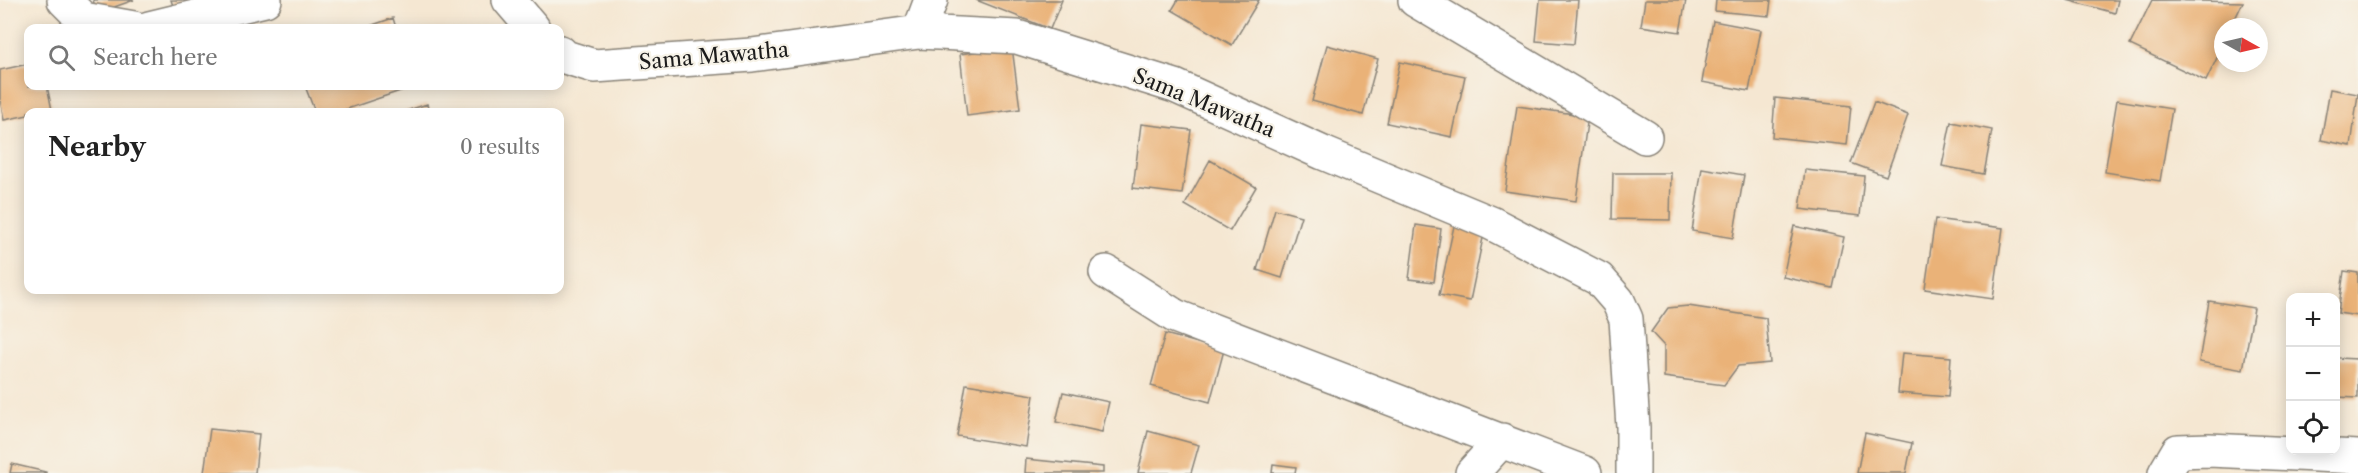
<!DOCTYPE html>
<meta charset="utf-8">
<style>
:root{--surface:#fff;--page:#f6f6f6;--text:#222;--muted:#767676;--line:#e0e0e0}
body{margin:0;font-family:"Libre Caslon Text",serif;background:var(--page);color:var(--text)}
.controls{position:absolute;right:18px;bottom:18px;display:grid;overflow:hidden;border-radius:12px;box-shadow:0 3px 15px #0003}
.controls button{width:54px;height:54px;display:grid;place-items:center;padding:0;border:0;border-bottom:2px solid var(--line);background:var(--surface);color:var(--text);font:30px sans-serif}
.compass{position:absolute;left:2214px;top:18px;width:54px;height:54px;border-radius:50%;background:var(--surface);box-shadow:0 3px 15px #0003;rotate:98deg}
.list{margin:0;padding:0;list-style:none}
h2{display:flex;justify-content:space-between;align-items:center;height:78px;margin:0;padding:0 24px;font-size:26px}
h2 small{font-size:20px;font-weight:400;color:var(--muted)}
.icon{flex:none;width:33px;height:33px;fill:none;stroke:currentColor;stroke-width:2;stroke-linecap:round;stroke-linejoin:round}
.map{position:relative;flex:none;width:2358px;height:473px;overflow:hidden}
.search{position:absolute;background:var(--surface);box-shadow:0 3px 15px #0003;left:24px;top:24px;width:540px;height:66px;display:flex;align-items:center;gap:15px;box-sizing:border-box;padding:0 21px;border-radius:12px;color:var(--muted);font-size:22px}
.panel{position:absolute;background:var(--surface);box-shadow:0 3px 15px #0003;left:24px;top:108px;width:540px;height:186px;border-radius:12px}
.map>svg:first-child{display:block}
</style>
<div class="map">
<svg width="2358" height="473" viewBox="0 0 2358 473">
<rect width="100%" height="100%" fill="#f7f3e8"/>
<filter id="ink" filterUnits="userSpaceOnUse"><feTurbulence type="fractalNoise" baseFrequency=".0167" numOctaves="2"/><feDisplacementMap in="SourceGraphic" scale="12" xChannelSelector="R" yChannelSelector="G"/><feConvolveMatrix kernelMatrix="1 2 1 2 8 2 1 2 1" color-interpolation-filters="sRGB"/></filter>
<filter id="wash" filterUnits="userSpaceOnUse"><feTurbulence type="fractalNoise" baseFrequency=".008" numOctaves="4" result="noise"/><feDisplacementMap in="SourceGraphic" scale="24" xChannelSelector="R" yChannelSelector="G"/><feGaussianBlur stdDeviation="1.35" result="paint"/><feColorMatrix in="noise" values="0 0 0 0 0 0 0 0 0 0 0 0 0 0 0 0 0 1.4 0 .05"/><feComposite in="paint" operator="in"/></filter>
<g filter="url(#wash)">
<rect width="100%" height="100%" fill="#f5e7d2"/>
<g id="blocks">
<path fill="#eab278" d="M93,0h41l-37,13z
M171,0h30l-27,9z
M976,0h86l-12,29z
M1178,0h81l-27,45 -60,-35z
M1540,0h38l-4,44 -38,-3z
M1645,0h41l-6,32 -39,-6z
M1716,0h55l-2,16 -54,-5z
M2067,0h51l-3,13z
M2152,0l91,2 -12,25h-8v18l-17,36 -76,-36z
M393,18l3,10h-32z
M1713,21l48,9 -12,61 -47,-9z
M1327,45l51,14 -15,56 -51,-14z
M1012,47l8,62 -53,7 -7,-62z
M1400,62l65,14 -13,61 -65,-14z
M28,64v22h19l5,24 -24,2v3l-24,5 -4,-20v-30z
M305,86h110l-77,26h-23z
M2330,89l28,5 -7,52 -30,-6z
M1775,98l76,8 -4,39 -75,-8z
M2117,100l55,9 -12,72 -55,-9z
M1874,102l34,13 -22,61 -35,-13z
M427,104l2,8h-26z
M1517,106l71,10 -12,85 -71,-10z
M1951,122l41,8 -8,44 -42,-8z
M1141,124l50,6 -9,64 -49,-6z
M1210,160l46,27 -26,44 -45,-26z
M1702,168l42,7 -11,63 -41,-7z
M1805,170l59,6 -4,40 -60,-7z
M1613,173h58l-1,47 -58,-1z
M1275,209l26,7 -19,62 -25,-8z
M1935,219l68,9 -10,71 -68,-10z
M1416,225l25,4 -7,53 -25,-3z
M1454,226l30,7 -14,68 -31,-6z
M1794,226l50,11 -11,51 -50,-11z
M2344,271l14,2v43l-20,-3z
M2209,301l45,7 -11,62 -44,-8z
M1688,306l78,12 4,45 -32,3 -14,19 -60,-8v-31l-13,-14 17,-24z
M1165,334l59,16 -14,52 -59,-16z
M1902,353l49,4 -3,40 -50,-4z
M2336,358l22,1v39l-22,-1z
M966,384l68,11 -8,52 -69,-11z
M1063,392l46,10 -7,30 -46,-10z
M210,429l49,5 -4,39h-51z
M1148,431l51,14 -8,28h-53z
M1865,433l47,10 -6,30h-49z
M1026,459l77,8v6h-78z
M12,464l34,8v1h-36z
M1273,464l23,3 -1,6h-23z"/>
</g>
</g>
<g filter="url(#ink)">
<use href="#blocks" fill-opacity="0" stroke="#888277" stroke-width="1.5"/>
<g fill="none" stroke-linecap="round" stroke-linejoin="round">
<defs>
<path id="street" d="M64,0l19,19 51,9
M509,0l24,28
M1415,0l230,137
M149,28l116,-28
M919,32l12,-32
M560,52l5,5 29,9 158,-11 167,-23 98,5 158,49 148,67 168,70 108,56 19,22 8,18 7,108v46
M1106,272l69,44 410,157
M1472,473l30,-33
M2165,473l13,-22 31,-1 149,7"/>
</defs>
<use href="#street" stroke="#888277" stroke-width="36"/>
<use href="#street" stroke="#fff" stroke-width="33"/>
</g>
</g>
<g text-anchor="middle" stroke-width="4.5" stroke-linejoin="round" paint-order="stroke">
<g font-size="21" fill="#1c1c1c" stroke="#f7f3e8">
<text transform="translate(714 56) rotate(-5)" y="7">Sama Mawatha</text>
<text transform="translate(1204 103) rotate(22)" y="7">Sama Mawatha</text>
</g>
</g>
</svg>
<div class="controls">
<button>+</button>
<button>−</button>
<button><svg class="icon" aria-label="locate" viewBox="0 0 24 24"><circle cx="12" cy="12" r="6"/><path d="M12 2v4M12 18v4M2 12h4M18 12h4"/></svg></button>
</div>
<svg class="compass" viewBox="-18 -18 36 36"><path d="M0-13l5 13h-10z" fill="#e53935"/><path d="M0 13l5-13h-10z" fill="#767676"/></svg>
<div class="search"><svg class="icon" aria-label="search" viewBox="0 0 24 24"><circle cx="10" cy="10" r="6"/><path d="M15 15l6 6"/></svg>Search here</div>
<section class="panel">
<h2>Nearby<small>0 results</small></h2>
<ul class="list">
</ul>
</section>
</div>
